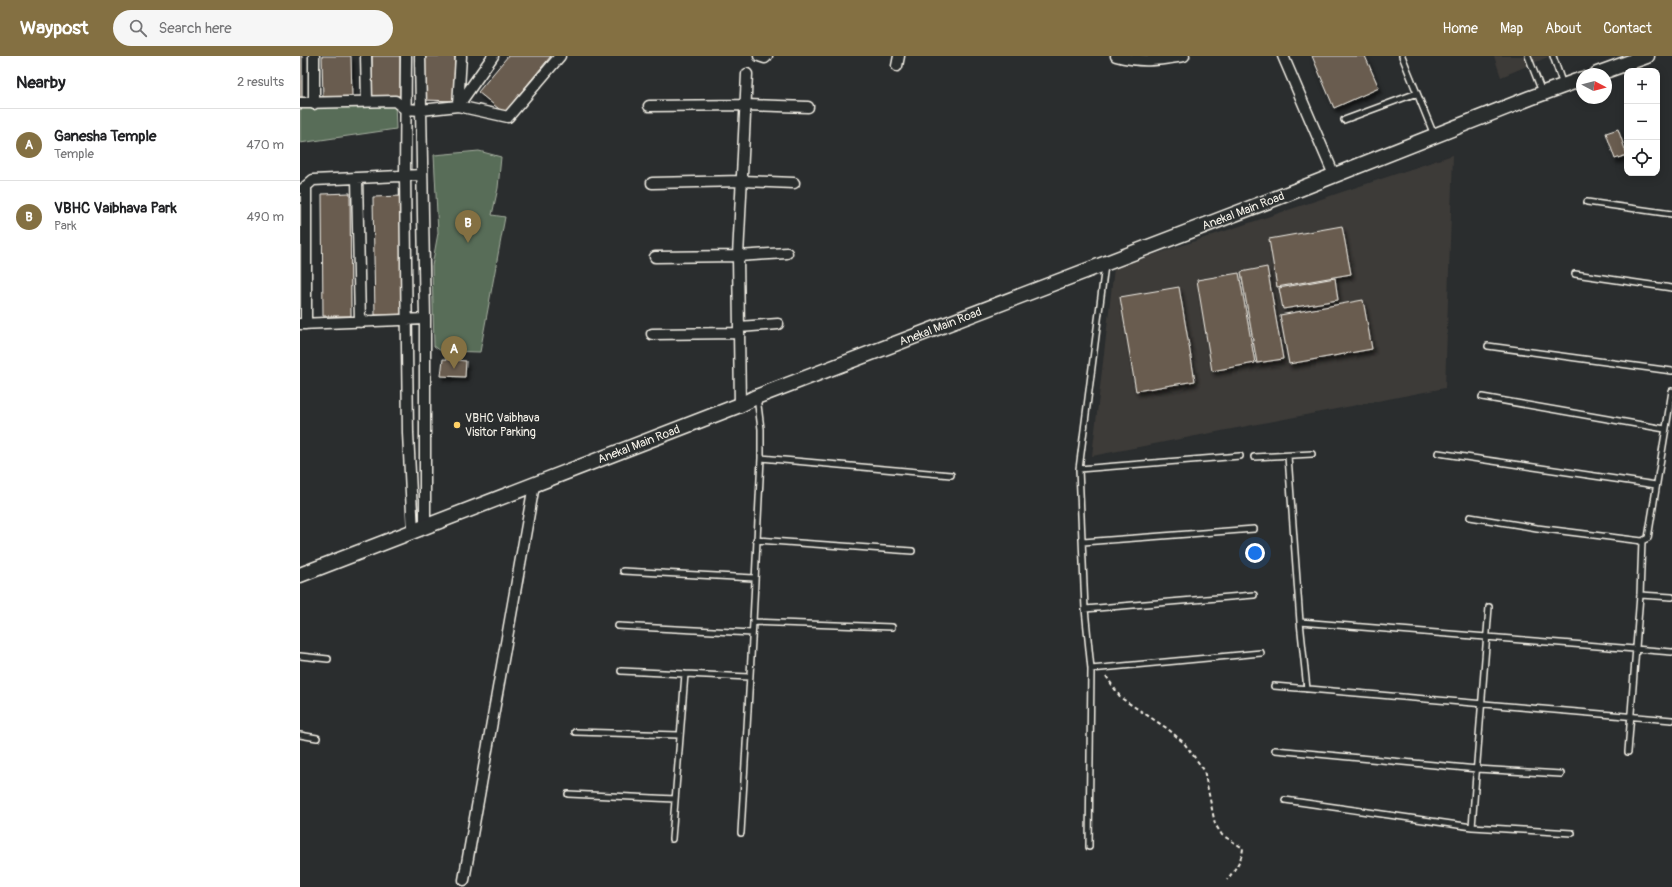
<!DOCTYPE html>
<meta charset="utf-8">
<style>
:root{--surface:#fff;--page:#f6f6f6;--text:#202124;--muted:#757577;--line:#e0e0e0;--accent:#847042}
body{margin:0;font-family:Pangolin,sans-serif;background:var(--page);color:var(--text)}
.controls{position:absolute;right:12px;top:12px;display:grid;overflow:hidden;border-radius:8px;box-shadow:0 2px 10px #0003}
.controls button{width:36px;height:36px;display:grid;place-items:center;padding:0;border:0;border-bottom:1px solid var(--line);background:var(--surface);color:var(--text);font:20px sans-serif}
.compass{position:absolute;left:1276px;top:12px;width:36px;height:36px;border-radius:50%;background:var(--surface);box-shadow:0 2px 10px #0003;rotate:97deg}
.you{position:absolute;left:955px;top:497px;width:14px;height:14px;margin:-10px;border:3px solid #fff;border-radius:50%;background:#1a73e8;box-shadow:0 0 0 6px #1a73e833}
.badge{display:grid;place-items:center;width:26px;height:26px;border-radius:50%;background:var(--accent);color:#fff;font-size:13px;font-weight:700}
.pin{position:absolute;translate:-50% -33px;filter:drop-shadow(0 1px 2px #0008)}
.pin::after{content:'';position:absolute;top:21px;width:14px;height:12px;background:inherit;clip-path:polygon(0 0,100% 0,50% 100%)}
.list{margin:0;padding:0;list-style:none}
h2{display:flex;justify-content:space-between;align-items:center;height:52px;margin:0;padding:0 16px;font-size:17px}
h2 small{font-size:13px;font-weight:400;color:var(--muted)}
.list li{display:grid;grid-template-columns:26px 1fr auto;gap:12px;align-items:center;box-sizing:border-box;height:72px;padding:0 16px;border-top:1px solid var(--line)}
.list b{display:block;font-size:15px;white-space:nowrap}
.list p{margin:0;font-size:13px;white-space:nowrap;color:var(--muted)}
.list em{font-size:13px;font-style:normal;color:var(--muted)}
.icon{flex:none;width:22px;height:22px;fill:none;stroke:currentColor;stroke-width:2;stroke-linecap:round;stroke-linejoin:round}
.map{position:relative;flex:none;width:1372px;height:831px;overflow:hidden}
header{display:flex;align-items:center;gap:24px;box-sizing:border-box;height:56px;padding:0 20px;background:var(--accent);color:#fff}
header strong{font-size:19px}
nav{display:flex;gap:22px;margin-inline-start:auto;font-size:14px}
.search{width:280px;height:36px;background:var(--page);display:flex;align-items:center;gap:10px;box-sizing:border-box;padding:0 14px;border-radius:22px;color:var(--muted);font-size:15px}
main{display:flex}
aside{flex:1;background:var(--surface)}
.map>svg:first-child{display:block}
</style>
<header>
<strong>Waypost</strong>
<div class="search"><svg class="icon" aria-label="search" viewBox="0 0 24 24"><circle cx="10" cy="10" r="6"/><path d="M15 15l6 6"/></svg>Search here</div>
<nav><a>Home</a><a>Map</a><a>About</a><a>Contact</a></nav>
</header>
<main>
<aside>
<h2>Nearby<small>2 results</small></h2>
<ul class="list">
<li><span class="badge">A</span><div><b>Ganesha Temple</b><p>Temple</p></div><em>470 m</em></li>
<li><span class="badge">B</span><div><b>VBHC Vaibhava Park</b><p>Park</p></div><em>490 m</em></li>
</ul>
</aside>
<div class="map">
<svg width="1372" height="831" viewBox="0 0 1372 831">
<defs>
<filter id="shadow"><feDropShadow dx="2.5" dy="4.5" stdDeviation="2" flood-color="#0009"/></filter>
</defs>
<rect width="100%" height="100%" fill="#2a2d2e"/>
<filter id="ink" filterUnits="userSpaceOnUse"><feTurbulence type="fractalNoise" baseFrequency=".025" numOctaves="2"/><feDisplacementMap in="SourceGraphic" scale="8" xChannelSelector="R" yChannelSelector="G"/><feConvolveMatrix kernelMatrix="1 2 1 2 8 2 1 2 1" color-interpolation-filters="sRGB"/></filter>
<g filter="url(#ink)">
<path fill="#3d3b38" d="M1194,0h56l-49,21z
M1153,99l-8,233 -353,68 22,-188z"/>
<path fill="#586d59" stroke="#a6afa0" d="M0,45h95l1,28 -96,14z
M179,95l22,6 -3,31 -6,27 13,2 -25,135 -39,-1 -7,-5 -2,-80 6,-33 -4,-78z"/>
<path fill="#695b50" stroke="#f4f1e8" filter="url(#shadow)" d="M0,0h2v42h-2z
M22,0h29l1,43 -29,1z
M72,0h28v40h-28z
M125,0h30l-1,45 -30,-1z
M208,0h43l-47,57 -26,-21z
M1012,0h53l14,32 -45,20z
M1318,73l9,26 -12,4 -9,-26z
M50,137l1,123h-28l-1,-122z
M102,140l3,119h-30l-2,-118z
M1042,170l9,48 -74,13 -8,-48z
M967,211l16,92 -26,4 -16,-91z
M939,217l16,90 -43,8 -15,-91z
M1035,222l3,22 -55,9 -4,-21z
M879,231l16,94 -59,10 -16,-94z
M1063,244l9,49 -83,15 -9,-49z
M143,303l23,2 -1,16 -24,-1z"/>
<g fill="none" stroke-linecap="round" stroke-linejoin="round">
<defs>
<path id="service" d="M1102,0l32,79
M1228,0l14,36
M1253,0l10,29
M1044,64l73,-27
M1287,146l85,12
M1275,218l97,14
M1188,290l184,25
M1182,341l183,32
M1138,397l218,32
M988,400l12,166 372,30
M954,401l58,-3
M461,402l190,17
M779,413l161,-13
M1170,461l67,11 105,13 6,-3 24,-147
M456,484l156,11
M783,486l171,-13
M323,515l131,7
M1340,539l32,2
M1189,551l-17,220 100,6
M785,553l169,-14
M453,566l139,5
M1000,566l7,67
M318,570l134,7
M0,600l28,3
M791,613l170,-16
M321,615l128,6
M974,630l398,34
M275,676l104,3
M0,679l17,3
M975,694l202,19 84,5
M1328,696l12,-157 2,-54
M268,738l107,5
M985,744l187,27
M441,777l12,-211 8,-164v-29l-4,-32
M372,783l13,-165
M789,791l2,-178 -6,-60 -6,-140 26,-204"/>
<path id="minor" d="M14,0v48
M66,0l1,45
M106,0l-1,119 3,258 5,100
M120,0l5,263v209
M459,0l6,2 2,-2
M816,0c26,7 42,4 68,0
M983,0l51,119
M597,10l2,-10
M0,47l95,-2 10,8 16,1 37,-4 50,11 52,-61
M158,50l35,-50
M158,50l3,-50
M349,50l97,-1 62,2
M57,122l3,144
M352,127l90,-2 52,2
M3,133l10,-9 109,-5
M355,201l83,-1 49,-3
M0,268l125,-5
M6,268v-138
M439,271l39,-3
M352,278l87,-1
M440,349l-2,-149 9,-182
M164,824l70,-395"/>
<g id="secondary">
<path d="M1297,18l50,-18"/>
<path id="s1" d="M0,519l440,-170 16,-8 531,-203 243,-96 52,-19"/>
</g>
</defs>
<use href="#service" stroke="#f4f1e8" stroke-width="8"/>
<use href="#minor" stroke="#f4f1e8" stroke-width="13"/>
<use href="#secondary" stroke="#f4f1e8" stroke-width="17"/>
<path stroke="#f4f1e8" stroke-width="2" stroke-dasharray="4 3" stroke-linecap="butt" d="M806,620l15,22 47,31 16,14 20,27 11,54 7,11 21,13c-1,13 -9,22 -16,32"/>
<use href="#service" stroke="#2a2d2e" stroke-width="5"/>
<use href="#minor" stroke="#2a2d2e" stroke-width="10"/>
<use href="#secondary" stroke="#2a2d2e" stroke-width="14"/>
</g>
</g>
<circle fill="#ffd166" stroke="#2a2d2e" stroke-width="1.5" cx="157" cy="369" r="4"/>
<g text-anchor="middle" stroke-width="3" stroke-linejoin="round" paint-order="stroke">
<g font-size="12" fill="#f4f1e8" stroke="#2a2d2e">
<text dy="4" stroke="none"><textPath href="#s1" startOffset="1011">Anekal Main Road</textPath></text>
<text dy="4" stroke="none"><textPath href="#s1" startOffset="687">Anekal Main Road</textPath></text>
<text dy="4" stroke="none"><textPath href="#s1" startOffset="363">Anekal Main Road</textPath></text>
</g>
<g font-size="12" fill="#f4f1e8" stroke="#2a2d2e" text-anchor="start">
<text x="165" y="366">VBHC Vaibhava<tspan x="165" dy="14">Visitor Parking</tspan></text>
</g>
</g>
</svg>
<div class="controls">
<button>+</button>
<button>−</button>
<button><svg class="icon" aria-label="locate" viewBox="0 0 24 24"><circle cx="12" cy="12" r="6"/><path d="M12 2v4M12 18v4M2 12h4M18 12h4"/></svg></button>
</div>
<svg class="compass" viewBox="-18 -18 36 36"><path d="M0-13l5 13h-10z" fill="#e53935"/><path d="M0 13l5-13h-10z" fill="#757577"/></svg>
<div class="you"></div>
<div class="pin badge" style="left:154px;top:313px">A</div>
<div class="pin badge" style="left:168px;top:187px">B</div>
</div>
</main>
